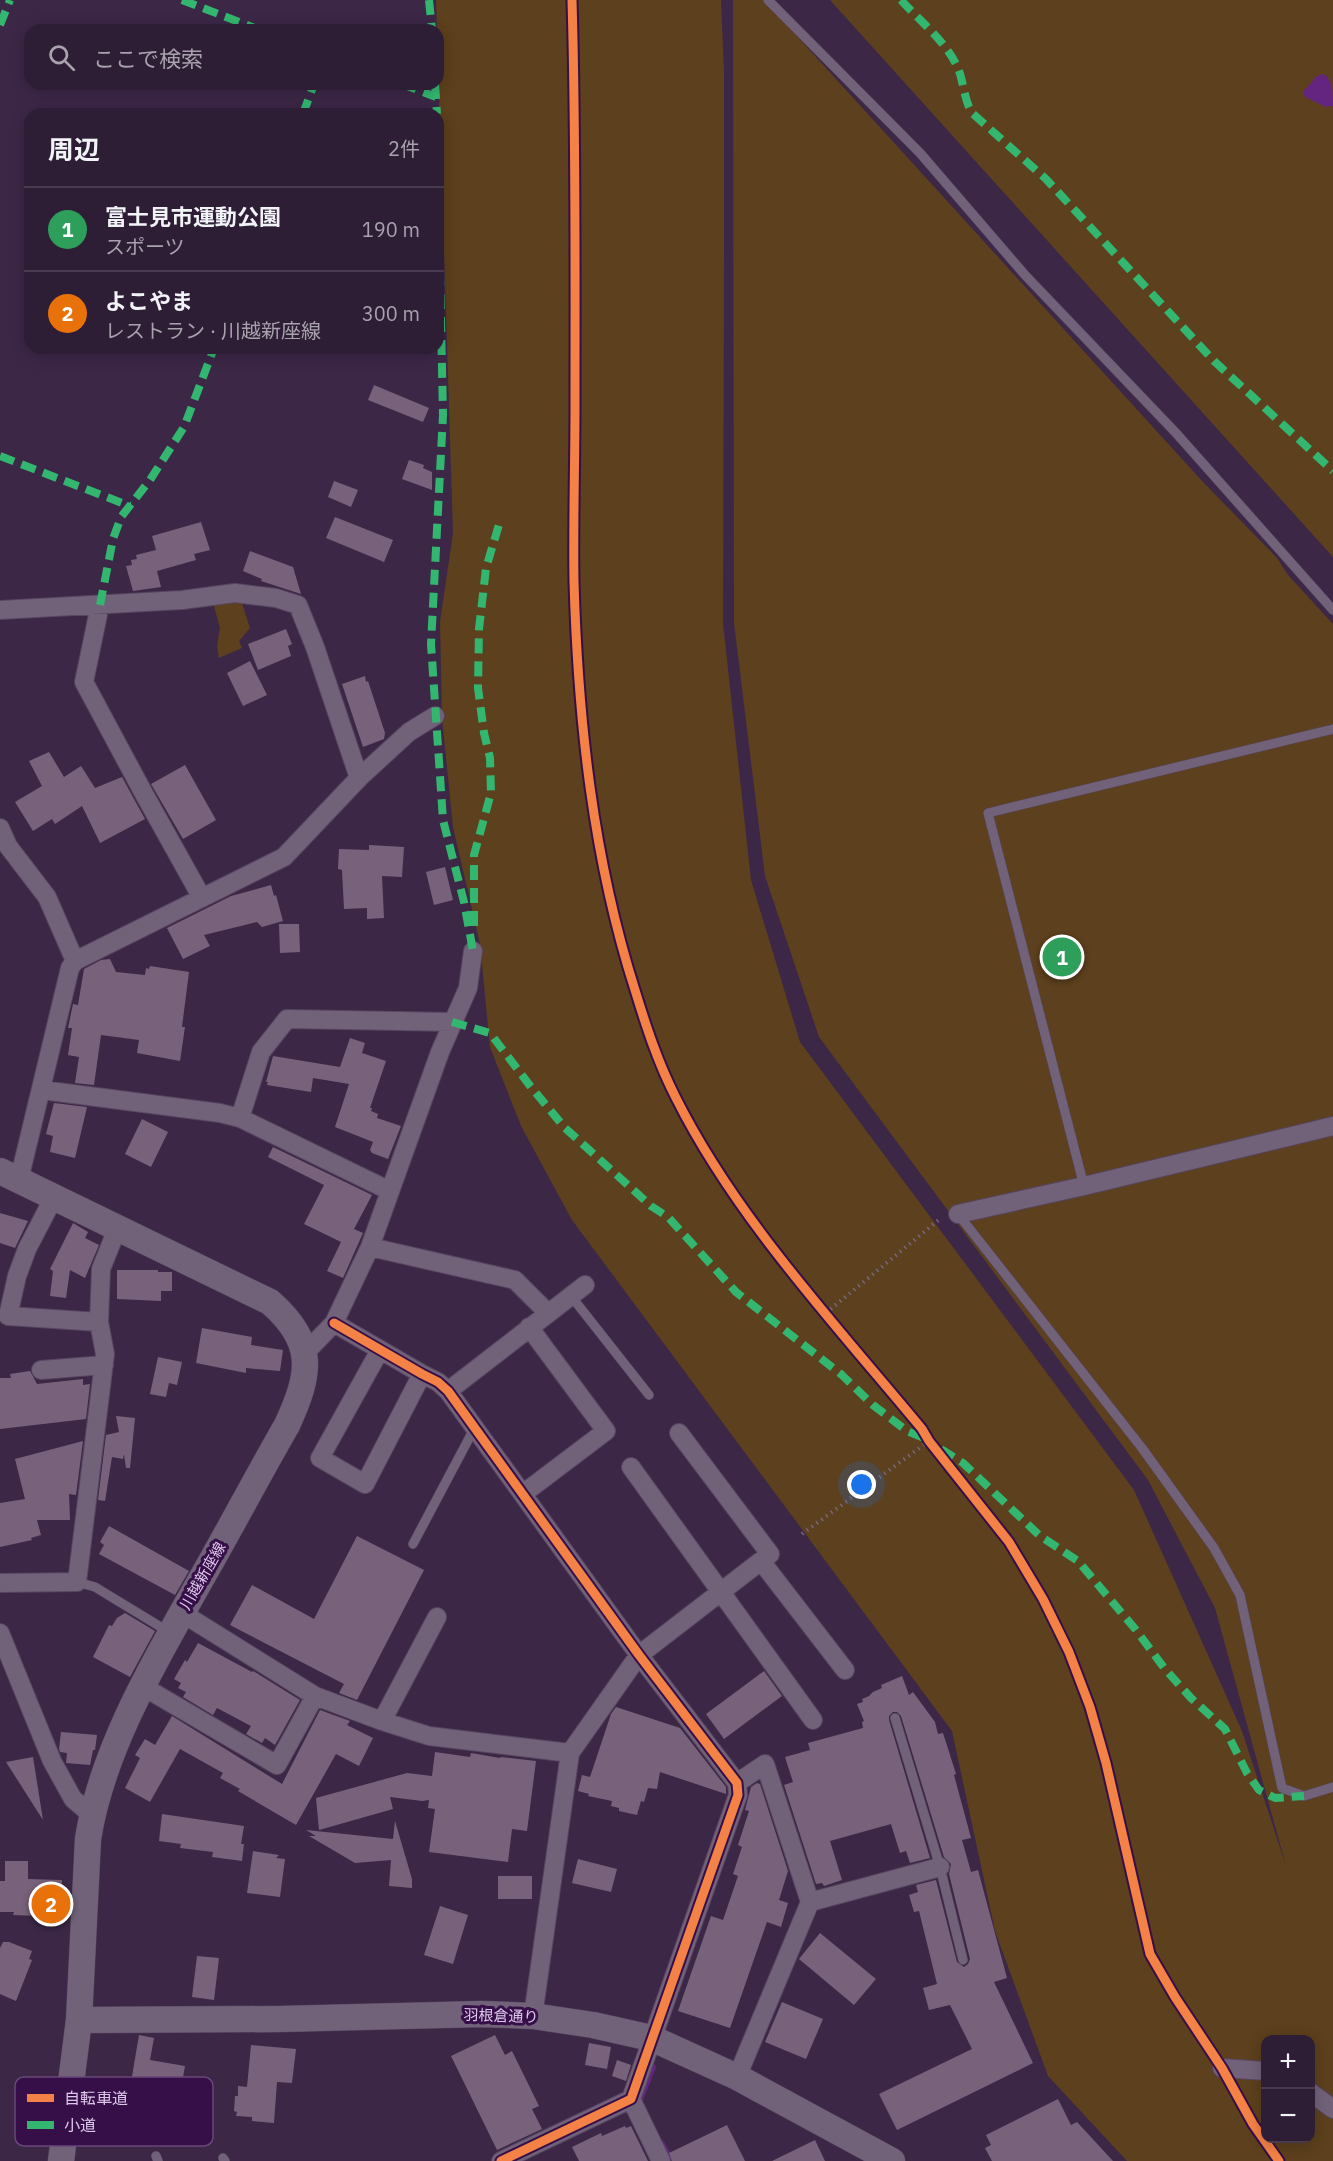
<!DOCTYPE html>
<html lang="ja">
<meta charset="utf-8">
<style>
:root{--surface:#2d1d35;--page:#392a41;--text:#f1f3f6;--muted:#a7a2ad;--line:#483b50;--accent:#b45309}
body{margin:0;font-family:"IBM Plex Sans","Noto Sans JP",sans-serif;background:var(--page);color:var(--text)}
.controls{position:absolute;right:18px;bottom:18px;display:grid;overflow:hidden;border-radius:12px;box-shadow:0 3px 15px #0003}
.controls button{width:54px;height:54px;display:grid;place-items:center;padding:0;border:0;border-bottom:2px solid var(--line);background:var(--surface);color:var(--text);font:30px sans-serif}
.you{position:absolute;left:862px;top:1485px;width:21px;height:21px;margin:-15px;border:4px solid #fff;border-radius:50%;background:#1a73e8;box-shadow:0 0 0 9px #1a73e833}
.badge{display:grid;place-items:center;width:39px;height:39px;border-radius:50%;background:var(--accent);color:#fff;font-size:20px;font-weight:700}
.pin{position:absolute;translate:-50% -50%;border:3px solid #fff;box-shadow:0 2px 6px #0006}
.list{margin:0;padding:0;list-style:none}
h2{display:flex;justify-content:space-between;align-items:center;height:78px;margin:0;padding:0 24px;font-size:26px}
h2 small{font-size:20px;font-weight:400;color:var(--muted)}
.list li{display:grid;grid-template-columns:39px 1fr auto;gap:18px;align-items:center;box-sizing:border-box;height:84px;padding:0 24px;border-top:2px solid var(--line)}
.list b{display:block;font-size:22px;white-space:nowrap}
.list p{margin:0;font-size:20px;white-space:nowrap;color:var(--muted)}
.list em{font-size:20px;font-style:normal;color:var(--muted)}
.icon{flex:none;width:33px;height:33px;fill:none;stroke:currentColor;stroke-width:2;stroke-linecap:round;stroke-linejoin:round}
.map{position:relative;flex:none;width:1333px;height:2161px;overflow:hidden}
.search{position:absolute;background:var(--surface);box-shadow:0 3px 15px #0003;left:24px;top:24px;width:420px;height:66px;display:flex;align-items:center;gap:15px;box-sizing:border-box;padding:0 21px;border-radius:18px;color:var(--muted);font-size:22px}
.panel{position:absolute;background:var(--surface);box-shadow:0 3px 15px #0003;left:24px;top:108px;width:420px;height:246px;border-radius:18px}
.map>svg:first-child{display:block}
</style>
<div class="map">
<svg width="1333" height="2161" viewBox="0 0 1333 2161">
<rect width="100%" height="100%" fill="#3c2747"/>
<path fill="#5d401d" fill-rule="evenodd" d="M436,0h285l3,72v187l-1,364 28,257 49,162 334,448 108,241 44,135 -71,-258 -67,-128 -329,-443 -54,-161 -31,-253 -1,-623h31l439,482 74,76 11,17 45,49v1537h-206l-79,-85 -53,-145 -43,-200 -380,-511 -51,-94 -31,-79 -10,-103 -27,-117 -11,-109 -2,-96 13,-89zM1266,2040h44v98h-44z
M830,0h503v557z
M212,599l29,1 9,28 -11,13 3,7 -23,10 -2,-12 3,-18z"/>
<path fill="#632580" d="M1323,74c10,5 10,19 10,32l-7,1 -21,-10 -2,-5 14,-16z"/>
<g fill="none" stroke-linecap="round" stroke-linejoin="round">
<path stroke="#632580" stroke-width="6" d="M640,2100l13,-33
M662,2144l9,17"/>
</g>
<path fill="#78627b" d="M374,385l55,23 -6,14 -55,-22z
M409,460l15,5 -1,3 9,4v18l-30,-11z
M334,481l24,9 -7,17 -23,-10z
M335,517l58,23 -9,22 -58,-24z
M201,522l9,28 -16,4 2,6 -39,11 4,16 -28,4 -7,-25 6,-1 -1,-5 6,-1 -1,-4 20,-5 -4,-14z
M250,551l43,16 8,27 -40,-13 1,-2 -19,-8z
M286,629l6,15 -4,2 3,10 -33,14 -10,-26z
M250,661l17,34 -24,11 -16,-33z
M365,676l1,6 2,-1 17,52 -1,6 -21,8 -21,-63z
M49,752l15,25 17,-11 14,22 27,-11 23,42 -45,24 -18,-37 -27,18 -3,-5 -19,12 -18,-29 27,-16 -13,-25z
M185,765l31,55 -33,19 -32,-55z
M369,845l35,2 -2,30 -20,-1 2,42 -17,1v-11l-23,1 -2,-39 -4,-1 1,-20 30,1z
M445,867l8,33 -19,5 -8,-33z
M271,885l3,11 2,-1 7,26 -21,6 -5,-5 -53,13 6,11 -27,13 -16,-31 64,-32z
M279,924h20l1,28 -20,1z
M110,959l6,13 29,3 1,-7 3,1 1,-3 39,6 -7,55h3l-5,34 -43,-8 2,-13 -38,-5 -7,50 -19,-2 4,-26 -11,-2 4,-27h-4l5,-24 5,1 6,-36 17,-9z
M350,1038l15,5 -3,10 24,8 -16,47h2l-1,3 7,3 -1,4 24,8 -13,33 -16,-6 -2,-3 3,-8 -38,-15 14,-43 -36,-6 -2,14 -44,-7 1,-3h-2l7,-26 67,11z
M54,1103l33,4 -12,51 -25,-6 3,-16 -7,-2z
M142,1119l26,13 -17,35 -26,-13z
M273,1147l99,48 -18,34 9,4 -20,45 -16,-7 14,-29 -37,-18 20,-39 -56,-28z
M0,1213l28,8 -13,27 -15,-5z
M73,1223l15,9 -3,6 14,7 -14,33 -15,-8 -4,28 -16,-2 3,-25 -3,-2z
M117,1270h41v2h14v19h-11v10l-44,-2z
M202,1328l50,9 -1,8 32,5 -3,21 -34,-3v5l-50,-10z
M158,1357l24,5 -5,23 -8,-2 -3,14 -16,-3z
M30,1371l7,13 46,-5v6l7,-1 -4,35 -86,10v-51h11l-1,-4z
M116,1416l19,2 -5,50h-4l-2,-14 -1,5 -11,-2 -7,44 -7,-1 8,-65 13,-3z
M83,1441l-7,54 -7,-1 1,26h-33l4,15 -10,3 1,2 -32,7v-44l25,-4 -10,-40z
M109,1526l80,45 -14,24 -76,-41 5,-9 -4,-3z
M357,1536l67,34 -67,130 -18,-7 5,-9 -114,-59 22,-40 62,34z
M125,1613l30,18 -25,46 -37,-20 16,-32 3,1 5,-8z
M198,1643l54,29 1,-1 47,29 -25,45 -10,-7 -3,5 -16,-9 5,-8 -34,-18 -4,7 -30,-18 3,-5 -8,-4 3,-5 -7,-4 11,-19 2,2z
M764,1671l18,25 -58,43 -18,-25z
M902,1676l7,19 4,-3 22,30 3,12 5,-1 13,41 -2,1 17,63 -9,2 9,32 7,-2 29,108 -13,4 39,81 -136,67 -18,-36 93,-45 -22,-44 -21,5 -6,-22 14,-4 -18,-73 -5,1 -5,-17 9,-3 -2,-7 20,-5 21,82 7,5 4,-3 2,-5 -21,-85 2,-10 -7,-7 -43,-141 -4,-4h-4l-4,4v4l41,138 -20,5 -4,-12 -6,2 -9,-29 -61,17 12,39 -18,6 -2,-3 -6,1 -32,-99 9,-3 -8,-25 25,-7 -2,-7 55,-15 -1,-6 2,-1 -7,-17 6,-2 -1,-3 7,-3 4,-4 9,-4 -1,-3z
M616,1707l64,21 46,59v7l-66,-22 -3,17 -9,-1 -4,14 -3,-1 -4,14 -18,-4v-3l-8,-2 1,-5 -24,-5 1,-2 -11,-3 4,-16 8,2 21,-63z
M320,1710l30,11 -3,4 26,13 -14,28 -23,-12 -40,71 -58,-34 2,-2 -20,-11 3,-5 -43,-24 -30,53 -25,-14 15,-30 -5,-3 10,-16 10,6 17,-29 110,68z
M61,1732l36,3 -2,15h-2l-3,15 -24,-2 1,-10 -7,-1 -1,-3z
M435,1752l35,5 1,-4 29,5 1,-1 35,4 -9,70 -15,-2 -4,33 -79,-10 6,-43 -7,-1 1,-8 -7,1 -32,-4 3,12 -74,21 -3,-32 91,-25 25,3z
M33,1757l10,63 -37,-58z
M757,1783l3,1 28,87 -9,29 9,3 -7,24 -14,-5 -37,106 -52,-17 33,-95 12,4 15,-44 -5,-2 9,-27 -4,-2 11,-34 -4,-1 6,-23z
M162,1814l82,12 -3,18h3l-2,17 -30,-4 1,-5 -33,-4 1,-4 -22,-3z
M395,1821l17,58v9l-23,-2 2,-26 -36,3 -46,-27h7l-10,-6 87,9z
M253,1851l26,4 -3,3 9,1 -5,38 -33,-4z
M578,1859l39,10 -6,23 -39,-9z
M5,1861h23v18l34,1 -2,45 -20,-1v-8l-27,-1 1,-3h-14v-31h5z
M498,1876h34v23h-34z
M440,1906l28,9 -15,49 -29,-9z
M820,1933l56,46 -22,26 -55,-46z
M3,1942h6l23,9 -3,8 3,1 -16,41 -16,-7v-46z
M197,1956l22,2 -5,42 -22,-3z
M782,2002l41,17 -17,40 -41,-17z
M139,2035l15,3 -4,22 35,6 -13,73 -49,-9z
M495,2035l10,20 7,-4 27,55 -7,3 10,20 -45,21 -46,-94z
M589,2043l22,4 -4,22 -22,-4z
M251,2045l45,4 -4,34 -15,-1 -3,41 -22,-2v-4l-16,-1 1,-4 -3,-1 1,-15h3v-10l9,1z
M617,2060l14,5 -5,16 -14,-5z
M1058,2099l13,26 6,-3 36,39h-121l-7,-13 6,-3 -5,-10z
M727,2125l18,36h-73l-3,-8z
M625,2126l1,2 5,-2 17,35h-69l-7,-14 29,-14 1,3z
M815,2140l10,21h-53z"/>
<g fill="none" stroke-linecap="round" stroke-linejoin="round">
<defs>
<path id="lane" d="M768,0l152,153 105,122 151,158 157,177
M1084,1186l-96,-373 345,-84
M958,1214l184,234 72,100 26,47 42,193 22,8 29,-9
M571,1296l78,99
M413,1544l62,-117
M77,1582l18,5 74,45
M895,1718l45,149 23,93
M156,2156l2,5
M223,2158l2,3"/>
<path id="street" d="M100,605l-16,77 59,110 59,106
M0,610l182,-10 53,-7 41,5 22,7 17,42 44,131
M0,828l8,18 39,51 28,64
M42,1090l178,23 20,5 150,73
M240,1118l21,-66 26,-33 165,3
M19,1180l51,-212 5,-7 209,-104 75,-79 50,-46 26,-16
M54,1197l-27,52 -10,27 -9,40 91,6
M958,1214l126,-28 249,-60
M370,1247l145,33 33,33
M334,1323l88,51 16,8 10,9 191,264 98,128 1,12 -107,304 -130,62
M380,1350l-60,108 45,26 57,-110
M305,1353l29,-30 36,-76 70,-195 28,-64 5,-37
M41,1370l63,-5
M448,1391l137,-106
M631,1467l182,253
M524,1493l82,-62 -77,-104
M761,1561l84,109
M0,1583l77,-1 28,-228 -6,-32 2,-53 16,-40
M182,1613l133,83 67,25 47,15 141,17
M0,1633l52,128 21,38 19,16
M142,1686l135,79 38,-69
M382,1721l55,-104
M810,1902l130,-35
M533,2016l37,-263 69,-98 131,-101 -91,-121
M1222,2068l44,3
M737,2077l73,-175 -45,-138 -28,19
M1310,2092l23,17
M631,2099l30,62"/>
<path id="secondary" d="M0,1171l270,131c46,40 41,71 17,123 -30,52 -57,104 -87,156 -44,78 -98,168 -112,258l-9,181 -18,141
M79,2020l201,-1 202,-5 51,2 60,9 58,13 86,39 155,84"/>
</defs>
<use href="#lane" stroke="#574561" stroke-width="10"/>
<use href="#street" stroke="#574561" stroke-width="20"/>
<use href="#secondary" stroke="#574561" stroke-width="27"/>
<path stroke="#75677d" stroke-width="4" stroke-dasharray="1.5 4.5" stroke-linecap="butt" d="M826,1313l115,-95
M802,1534l127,-93"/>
<use href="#lane" stroke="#716279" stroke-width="9"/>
<use href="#street" stroke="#716279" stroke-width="18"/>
<use href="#secondary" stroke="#716279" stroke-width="26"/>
<path stroke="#33b770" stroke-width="8" stroke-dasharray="15 8" stroke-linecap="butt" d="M182,0l78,30
M429,0l3,30
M901,0c19,21 42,39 55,64 8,15 7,34 16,49l74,66 168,182 119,110
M0,25l10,-25
M402,84l34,13
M435,84l2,30
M303,114l11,-30
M438,179l5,236 -12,229 12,176 21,82 9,49
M0,456l130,50
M100,605l13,-66 8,-22 29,-37 34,-53 30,-79
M474,926v-71l17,-62 -1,-35 -6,-25 -6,-45 1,-59 7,-61 15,-50
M452,1022l38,11 41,54 34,41 86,78 17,11 68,75 106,83 31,30 34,26 19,8
M941,1449l22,14 77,73 38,25 58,69 29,39 26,29 34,31 22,44 12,17 16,8 29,-2"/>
<defs>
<path id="cycleway" d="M572,0c4,135 3,271 3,406 0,59 -2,118 -1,176 4,138 19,277 61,408 11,36 23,73 41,108 60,120 160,227 246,331l7,12 80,101 34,57 26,53 21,55 16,56 44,191 25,43 47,71 31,56 26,37
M334,1323l88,51 16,8 10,9 191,264 98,128 1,12 -107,304 -130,62"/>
</defs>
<use href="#cycleway" stroke="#360f48" stroke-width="13"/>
<use href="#cycleway" stroke="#f48246" stroke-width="9"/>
</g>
<g text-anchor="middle" stroke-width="6" stroke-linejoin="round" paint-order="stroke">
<g font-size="15" fill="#dec9eb" stroke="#360f48">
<text transform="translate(203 1576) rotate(-60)" y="5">川越新座線</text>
<text transform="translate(501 2016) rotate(2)" y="5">羽根倉通り</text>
</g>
</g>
<rect x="15" y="2077" width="198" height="69" rx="9" fill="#360f48" stroke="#684779" stroke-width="1.5"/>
<rect x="27" y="2094" width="27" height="8" fill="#f48246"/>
<rect x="27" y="2121" width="27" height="8" fill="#33b770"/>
<g font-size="16" fill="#dec9eb">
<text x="64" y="2104">自転車道</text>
<text x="64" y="2131">小道</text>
</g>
</svg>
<div class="controls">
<button>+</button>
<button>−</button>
</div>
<div class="you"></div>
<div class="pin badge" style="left:1062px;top:957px;background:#2e9e5b">1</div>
<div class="pin badge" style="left:51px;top:1904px;background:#e8710a">2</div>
<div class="search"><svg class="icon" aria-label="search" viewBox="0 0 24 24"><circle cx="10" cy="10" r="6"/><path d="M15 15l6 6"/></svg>ここで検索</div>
<section class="panel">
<h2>周辺<small>2件</small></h2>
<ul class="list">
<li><span class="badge" style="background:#2e9e5b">1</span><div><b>富士見市運動公園</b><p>スポーツ</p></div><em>190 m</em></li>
<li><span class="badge" style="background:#e8710a">2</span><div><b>よこやま</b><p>レストラン · 川越新座線</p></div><em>300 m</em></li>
</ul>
</section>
</div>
